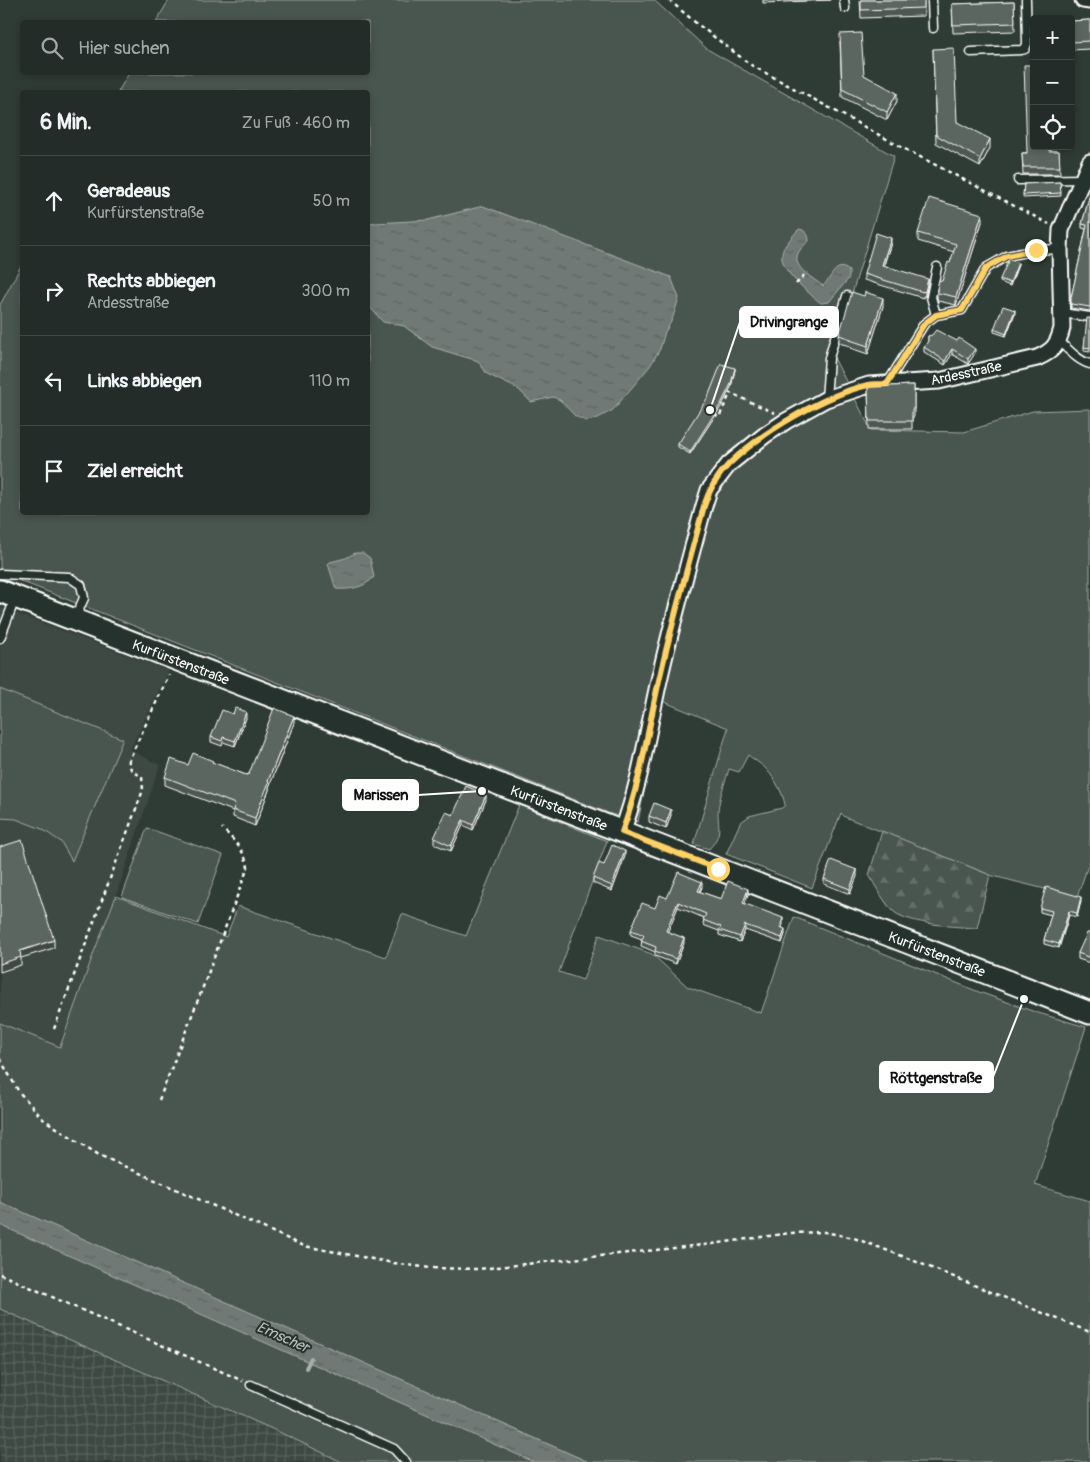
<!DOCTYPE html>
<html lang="de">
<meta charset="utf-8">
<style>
:root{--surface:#232c28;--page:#2f3834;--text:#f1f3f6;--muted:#a3a7a8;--line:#404845}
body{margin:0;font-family:Pangolin,sans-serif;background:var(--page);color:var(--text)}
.controls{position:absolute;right:15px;top:15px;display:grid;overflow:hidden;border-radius:5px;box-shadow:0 2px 8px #0003}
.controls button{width:45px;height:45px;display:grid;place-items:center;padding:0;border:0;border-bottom:1px solid var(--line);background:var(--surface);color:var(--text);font:25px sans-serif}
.stop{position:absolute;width:15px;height:15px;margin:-11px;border:4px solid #ffd166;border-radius:50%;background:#fff}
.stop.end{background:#ffd166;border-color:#fff;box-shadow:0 1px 5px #0008}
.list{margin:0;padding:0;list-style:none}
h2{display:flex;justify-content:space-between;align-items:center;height:65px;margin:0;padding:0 20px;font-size:21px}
h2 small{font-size:16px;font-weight:400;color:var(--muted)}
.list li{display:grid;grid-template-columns:32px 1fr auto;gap:15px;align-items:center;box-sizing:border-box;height:90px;padding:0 20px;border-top:1px solid var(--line)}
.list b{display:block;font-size:19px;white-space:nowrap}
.list p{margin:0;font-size:16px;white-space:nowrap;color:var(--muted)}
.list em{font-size:16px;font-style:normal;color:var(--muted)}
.icon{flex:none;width:28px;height:28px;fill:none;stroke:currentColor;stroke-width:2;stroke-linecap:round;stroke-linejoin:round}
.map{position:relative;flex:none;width:1090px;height:1462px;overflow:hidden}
.search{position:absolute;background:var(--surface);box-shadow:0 2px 8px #0003;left:20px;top:20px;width:350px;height:55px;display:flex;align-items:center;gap:12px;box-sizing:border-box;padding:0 18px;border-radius:5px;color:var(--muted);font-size:19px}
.panel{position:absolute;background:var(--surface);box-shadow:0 2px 8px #0003;left:20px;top:90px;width:350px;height:425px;border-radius:5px}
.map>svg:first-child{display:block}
</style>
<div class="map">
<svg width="1090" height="1462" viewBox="0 0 1090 1462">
<defs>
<pattern id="industrial-grid" width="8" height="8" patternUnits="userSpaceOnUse" patternTransform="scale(1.25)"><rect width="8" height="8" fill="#3c4842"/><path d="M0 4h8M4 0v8" fill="none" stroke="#59635e"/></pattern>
<pattern id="forest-firs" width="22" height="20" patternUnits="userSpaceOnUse" patternTransform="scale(1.25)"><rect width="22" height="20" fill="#4a544f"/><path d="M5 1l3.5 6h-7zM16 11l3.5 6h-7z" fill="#656e69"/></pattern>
<pattern id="water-ripples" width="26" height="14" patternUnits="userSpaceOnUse" patternTransform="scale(1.25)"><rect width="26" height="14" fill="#707975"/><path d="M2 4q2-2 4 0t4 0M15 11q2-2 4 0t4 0" fill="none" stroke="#5e6260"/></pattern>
</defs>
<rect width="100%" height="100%" fill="#2f3b35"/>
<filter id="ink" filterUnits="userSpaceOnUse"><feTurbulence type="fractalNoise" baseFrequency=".02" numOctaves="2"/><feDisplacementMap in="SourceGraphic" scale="10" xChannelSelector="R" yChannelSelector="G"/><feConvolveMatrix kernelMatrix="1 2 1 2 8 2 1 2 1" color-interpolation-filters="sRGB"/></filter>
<g filter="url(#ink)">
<path fill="#3c4842" d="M0,607l169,64 -39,79 30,15 -44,131 -22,56 -34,96 -60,-25z"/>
<path fill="url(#industrial-grid)" d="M0,1309l279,123 63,30h-342z"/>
<path fill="#4a544f" stroke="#a4aaa7" d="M169,0h485l53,49 187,107 -61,200 38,74 93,2 69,-21 57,-2v451l-13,37 -84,-21 -148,-59 -4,-4 -29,75 -86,-34 14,-31 9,-7 33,-8 3,-3c-2,-12 -10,-26 -18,-35 -5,-6 -13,-10 -19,-15l-9,17 -10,-3c-3,11 -8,23 -10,35 -4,21 7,26 -10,45l-15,-5 34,-116 -66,-27 -24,121 -27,-8 -611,-241v-268l22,-41v248h346v-420h-250l11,-19 239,-1v-50h-212z
M0,689l123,50 -51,122 -11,-19 -19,-13 -26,-10 -16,-1z
M519,805l88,36 -48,131 24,8 16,-45 53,19 36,33 73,26 33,-96 185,75 56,20 51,15 -51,158 55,16v261h-748l-63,-30 -279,-123v-286l60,24 34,-95 22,-56 110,41 12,-31 148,51 16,-43 64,22z
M147,828l76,27 -25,69 -76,-27z"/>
<path fill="url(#forest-firs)" stroke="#a4aaa7" d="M882,831l108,44 -13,53c-19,-1 -71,-4 -84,-17 -8,-7 -18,-26 -24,-36z"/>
<path fill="url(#water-ripples)" stroke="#a9afac" d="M483,206l188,71 8,21 -7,22 -7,12 -5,17 -10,17 -37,44 -15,8 -12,3 -11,-5 -15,-16 -7,-3 -22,5 -13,-13 -31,-15 -9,-13 -46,-14 -28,-21 -21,-4 -15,-17v-83l8,1 52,-3z
M800,229c6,2 9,6 9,12 -27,21 -3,32 14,45 9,-9 13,-26 26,-15v7l-20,24 -8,1 -4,-3c-11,-10 -42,-33 -34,-50 3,-7 10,-14 15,-20z
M355,553h8l7,5 4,19c-10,11 -24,13 -38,12l-8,-25 2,-2 16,-4z
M0,1202l589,260h-55l-534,-237z"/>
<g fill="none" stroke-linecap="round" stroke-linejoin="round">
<path stroke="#a9afac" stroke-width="4" d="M306,1368l5,-10"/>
<defs>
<path id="service" d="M844,0l1,8
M932,0l1,28
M971,52l50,-2 4,-1 2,-5 -1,-44
M1018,180l65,-1
M1062,313l28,4
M936,315l-5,-18 6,-30
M1059,341c9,8 19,20 31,23
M887,384l37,-60 12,-9 26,-5 24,-42 21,-12 29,-6 24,-1
M826,399l3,-41 18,-62
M0,574l69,3 12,8 3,13 -9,20
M0,638l15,-39
M251,1385l143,64 12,13"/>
<path id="minor" d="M1083,0l7,1
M622,832c19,-50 26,-104 38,-156 13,-57 29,-114 44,-170l5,-16 20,-26 36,-29 21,-14 40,-22 43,-14 70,-4 98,-23c16,-7 21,-13 25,-30l-2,-79 1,-19 29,-68"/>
<path id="secondary" d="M0,591l1090,422"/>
</defs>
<use href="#service" stroke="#fff" stroke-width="11"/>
<use href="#minor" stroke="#fff" stroke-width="19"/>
<use href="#secondary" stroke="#fff" stroke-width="25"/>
<path stroke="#fff" stroke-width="2.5" stroke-dasharray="4 4" stroke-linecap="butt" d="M669,0l27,23 55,42 152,83 146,76
M796,284l11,-12
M728,392l47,21
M714,414l5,3 11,-23
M54,1029l89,-239 -1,-13c-7,-5 -14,-7 -13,-17l40,-85
M0,1059l19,33 24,27 56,36 205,91 89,17 37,5 49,1 233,-25 78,-11 35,-1 29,6 48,18 188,76
M159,1100l44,-113 45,-120c-4,-18 -14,-26 -26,-39
M0,1274l243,107"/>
<use href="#service" stroke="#26332d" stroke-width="8"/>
<use href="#minor" stroke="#26332d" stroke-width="15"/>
<use href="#secondary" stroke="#26332d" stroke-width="21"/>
</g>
<path fill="#4e5853" stroke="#fff" d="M763,0h68l-68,3z
M860,0h64v16l-63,2z
M1014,2l1,29 -62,2 -1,-29z
M1090,20v29l-19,1v-29z
M840,42l24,33 33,26 -10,19 -45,-23z
M933,49l24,73 33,26 -10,19 -44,-24z
M1049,151h10l1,23h-37l-1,-21z
M1060,182l1,14 -38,2 1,-14z
M1090,194v117l-19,-3v-10l15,-69 -4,-1v-4z
M982,222l-26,83 -18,-4 -1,-4v-8l5,-8 8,-18 4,-11 -36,-11v-8z
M891,243l-7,22 44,19 -3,13 -2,-1v2l-59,-18v-6z
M1018,265l-8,21 -10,-4v-3z
M883,306l-15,48 -18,-6v-2l-11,-3v-8z
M1015,313l-9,23 -12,-4v-3z
M1090,318v34l-6,-1v-4z
M928,336l47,17 -7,11 -16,-10 -7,11 -21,-13v-5l4,-5z
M735,370l-4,17 -9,18 -32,49 -12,-7v-3z
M914,385v32h-2v12h-43l-1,-42z
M233,714l13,4 -11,28 -12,-4 -1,4 -11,-4v-5z
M294,723l-25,64v3l-14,36 -22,-9v-6l-68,-26v-8l23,-12 25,-2 33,12 3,-1z
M486,800l-13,30 -10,-5 -12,26 -17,-7v-6l19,-23z
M671,815l-5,14 -17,-7v-6z
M625,856l-13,35 -19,-8v-5l11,-13z
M857,876l-7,18 -26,-10v-5z
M702,887l-2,5 21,7 27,-5 -4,10 39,20 -1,3 3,7 -3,9 -37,-13 -5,12 -21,-7v-4l-16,-6 1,-7 -26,-11 -11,25 17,11 -8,21 -21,-8v-4l-14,-6 1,-7 -11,-4v-5l36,-32z
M1081,901l-4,16 -8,-2 -10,33 -15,-4v-4l7,-25 -11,-3v-4z
M1090,933v30l-12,-4v-6z"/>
<path fill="#404744" stroke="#fff" d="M897,93v8l-10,19v-8z
M990,139v9l-10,19v-8z
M982,214v8l-26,83v-8z
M891,238v5l-9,27v-5z
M1018,263v2l-8,21v-3z
M928,279v5l-3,13v-5z
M883,298v8l-15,48v-8z
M1015,310v3l-9,23v-2z
M952,349v5l-7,11v-4z
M975,349v4l-7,11v-5z
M735,368v2l-4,17 -9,18 -32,49v-2z
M246,712v6l-11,28v-5z
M294,716v7l-25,64v3l-14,36v-8l13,-37z
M486,795v5l-13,30v-5z
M671,810v5l-5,14v-6z
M463,820v5l-12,26v-5z
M625,851v5l-13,35v-5z
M857,870v6l-7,18v-5z
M702,882v5l-4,9v-5z
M748,889v5l-5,15v-6z
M1081,897v4l-4,16v-4z
M678,902v5l-12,29v-5z
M1069,911v4l-10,33v-4z
M783,918v6l-3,8v-5z
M745,925v5l-5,12v-5z
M785,929v5l-3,9v-5z
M684,938v5l-8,21v-5z
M54,940v8l-33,10v7l-21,7v-8l20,-13z"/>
<path fill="#5b6661" stroke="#fff" d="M861,0h63v8l-63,2z
M1014,2l1,21 -62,2 -1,-21z
M1090,20v21l-19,1v-21z
M861,33l3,42 33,18 -10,19 -45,-23 -2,-55z
M954,48l3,74 33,17 -10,20 -44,-24 -3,-86z
M1024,65h10v81h14l1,5h10l1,16h-37l-1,-14h5z
M1060,182l1,11 -38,2 1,-11z
M1090,194v113l-19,-3v-6l16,-73 -5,-1z
M929,198l53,16 -26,83 -18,-4 -1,-4 2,-9 3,1 6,-19 2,1 6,-19 -38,-11z
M876,233l15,5 -9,27 46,14 -3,13 -2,-1v1l-59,-18z
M1009,259l9,4 -8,20 -10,-4z
M852,292l12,4 1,-4 18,6 -15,48 -18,-6 1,-1 -12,-4z
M1003,306l12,4 -9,24 -12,-5z
M1087,318h3v30l-6,-1z
M936,330l21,11 2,-3 16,11 -7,10 -16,-10 -7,12 -21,-14 4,-6v-5l4,-1z
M721,364l14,4 -4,16 -9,18 -32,50 -12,-8 30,-47z
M914,385v24h-2v12h-43l-1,-34z
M235,708l11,4 -11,29 -12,-4 -1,4 -11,-4 11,-27 11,4z
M274,708l20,8 -26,65 1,1 -14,36 -22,-8 2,-6 -70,-27 6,-18 17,6 5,-12 20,8 -1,1 34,13 3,-1z
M466,786l20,9 -13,30 -10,-5 -12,26 -17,-8 12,-26 7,3z
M654,803l17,7 -5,13 -17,-7z
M22,840l32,100 -34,11 1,6 -21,7v-117z
M612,845l13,6 -13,35 -19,-8 6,-15 5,2z
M831,860l26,10 -7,19 -26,-10z
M678,872l24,10 -4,9 23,8 7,-18 20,8 -5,14 40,15 -3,9 5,2 -3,9 -37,-13 -5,12 -21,-7 2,-3 -18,-7 3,-6 -28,-12 -12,29 18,7 -8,21 -21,-8 1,-4 -15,-6 3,-6 -13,-5 11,-27 13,5 5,-13 7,3z
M1046,887l35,10 -4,16 -8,-2 -10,33 -15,-4 8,-29 -12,-3z
M1087,933h3v25l-12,-5z"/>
</g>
<g fill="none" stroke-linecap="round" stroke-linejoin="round" filter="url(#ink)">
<path stroke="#ffd166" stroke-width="6" d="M718,869l-96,-37c19,-50 26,-104 38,-156 13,-57 29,-114 44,-170 5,-16 13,-30 25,-42 33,-32 95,-69 139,-79 6,-1 13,-1 19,-1l37,-60 12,-9 26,-5 24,-42 21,-12 29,-6"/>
</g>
<g text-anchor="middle" stroke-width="4" stroke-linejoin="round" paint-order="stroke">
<g font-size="14" fill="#fff" stroke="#26332d">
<text transform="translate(966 373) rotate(-12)" y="5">Ardesstraße</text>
<text transform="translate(181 662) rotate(21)" y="5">Kurfürstenstraße</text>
<text transform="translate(559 808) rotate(21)" y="5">Kurfürstenstraße</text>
<text transform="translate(937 954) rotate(21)" y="5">Kurfürstenstraße</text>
</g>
<g font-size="15" font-style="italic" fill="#b8bcba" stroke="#26332d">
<text transform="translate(283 1337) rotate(24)" y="5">Emscher</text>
</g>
</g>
<path fill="none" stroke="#fff" stroke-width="2" d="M710 410L740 322M482 791L418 795M1024 999L993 1077"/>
<g fill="#fff" stroke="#26332d" stroke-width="2">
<circle cx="710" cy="410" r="5"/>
<circle cx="482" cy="791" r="5"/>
<circle cx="1024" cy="999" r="5"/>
</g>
<g fill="#fff" stroke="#fff" stroke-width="2">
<rect x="740" y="307" width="98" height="30" rx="5"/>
<rect x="343" y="780" width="75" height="30" rx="5"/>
<rect x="880" y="1062" width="113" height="30" rx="5"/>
</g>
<g font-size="15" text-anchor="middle" font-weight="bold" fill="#111">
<text x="789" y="327">Drivingrange</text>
<text x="381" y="800">Marissen</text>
<text x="936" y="1083">Röttgenstraße</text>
</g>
</svg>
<div class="controls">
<button>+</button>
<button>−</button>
<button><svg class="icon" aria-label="locate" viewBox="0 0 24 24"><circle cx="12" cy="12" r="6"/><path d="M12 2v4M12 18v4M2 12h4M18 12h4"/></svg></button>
</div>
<div class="stop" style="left:718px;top:869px"></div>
<div class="stop end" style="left:1036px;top:250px"></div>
<div class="search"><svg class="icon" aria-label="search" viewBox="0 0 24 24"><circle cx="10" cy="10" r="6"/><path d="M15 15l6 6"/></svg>Hier suchen</div>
<section class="panel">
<h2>6 Min.<small>Zu Fuß · 460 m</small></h2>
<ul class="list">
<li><svg class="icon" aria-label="ahead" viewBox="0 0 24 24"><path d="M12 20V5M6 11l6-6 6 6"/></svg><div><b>Geradeaus</b><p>Kurfürstenstraße</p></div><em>50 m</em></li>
<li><svg class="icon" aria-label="right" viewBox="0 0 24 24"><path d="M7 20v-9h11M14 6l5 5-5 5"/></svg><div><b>Rechts abbiegen</b><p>Ardesstraße</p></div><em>300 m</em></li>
<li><svg class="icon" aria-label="left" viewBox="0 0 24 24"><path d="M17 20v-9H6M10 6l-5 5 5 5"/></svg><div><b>Links abbiegen</b></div><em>110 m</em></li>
<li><svg class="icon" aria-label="arrive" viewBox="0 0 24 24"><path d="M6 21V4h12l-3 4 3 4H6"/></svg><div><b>Ziel erreicht</b></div></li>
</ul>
</section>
</div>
